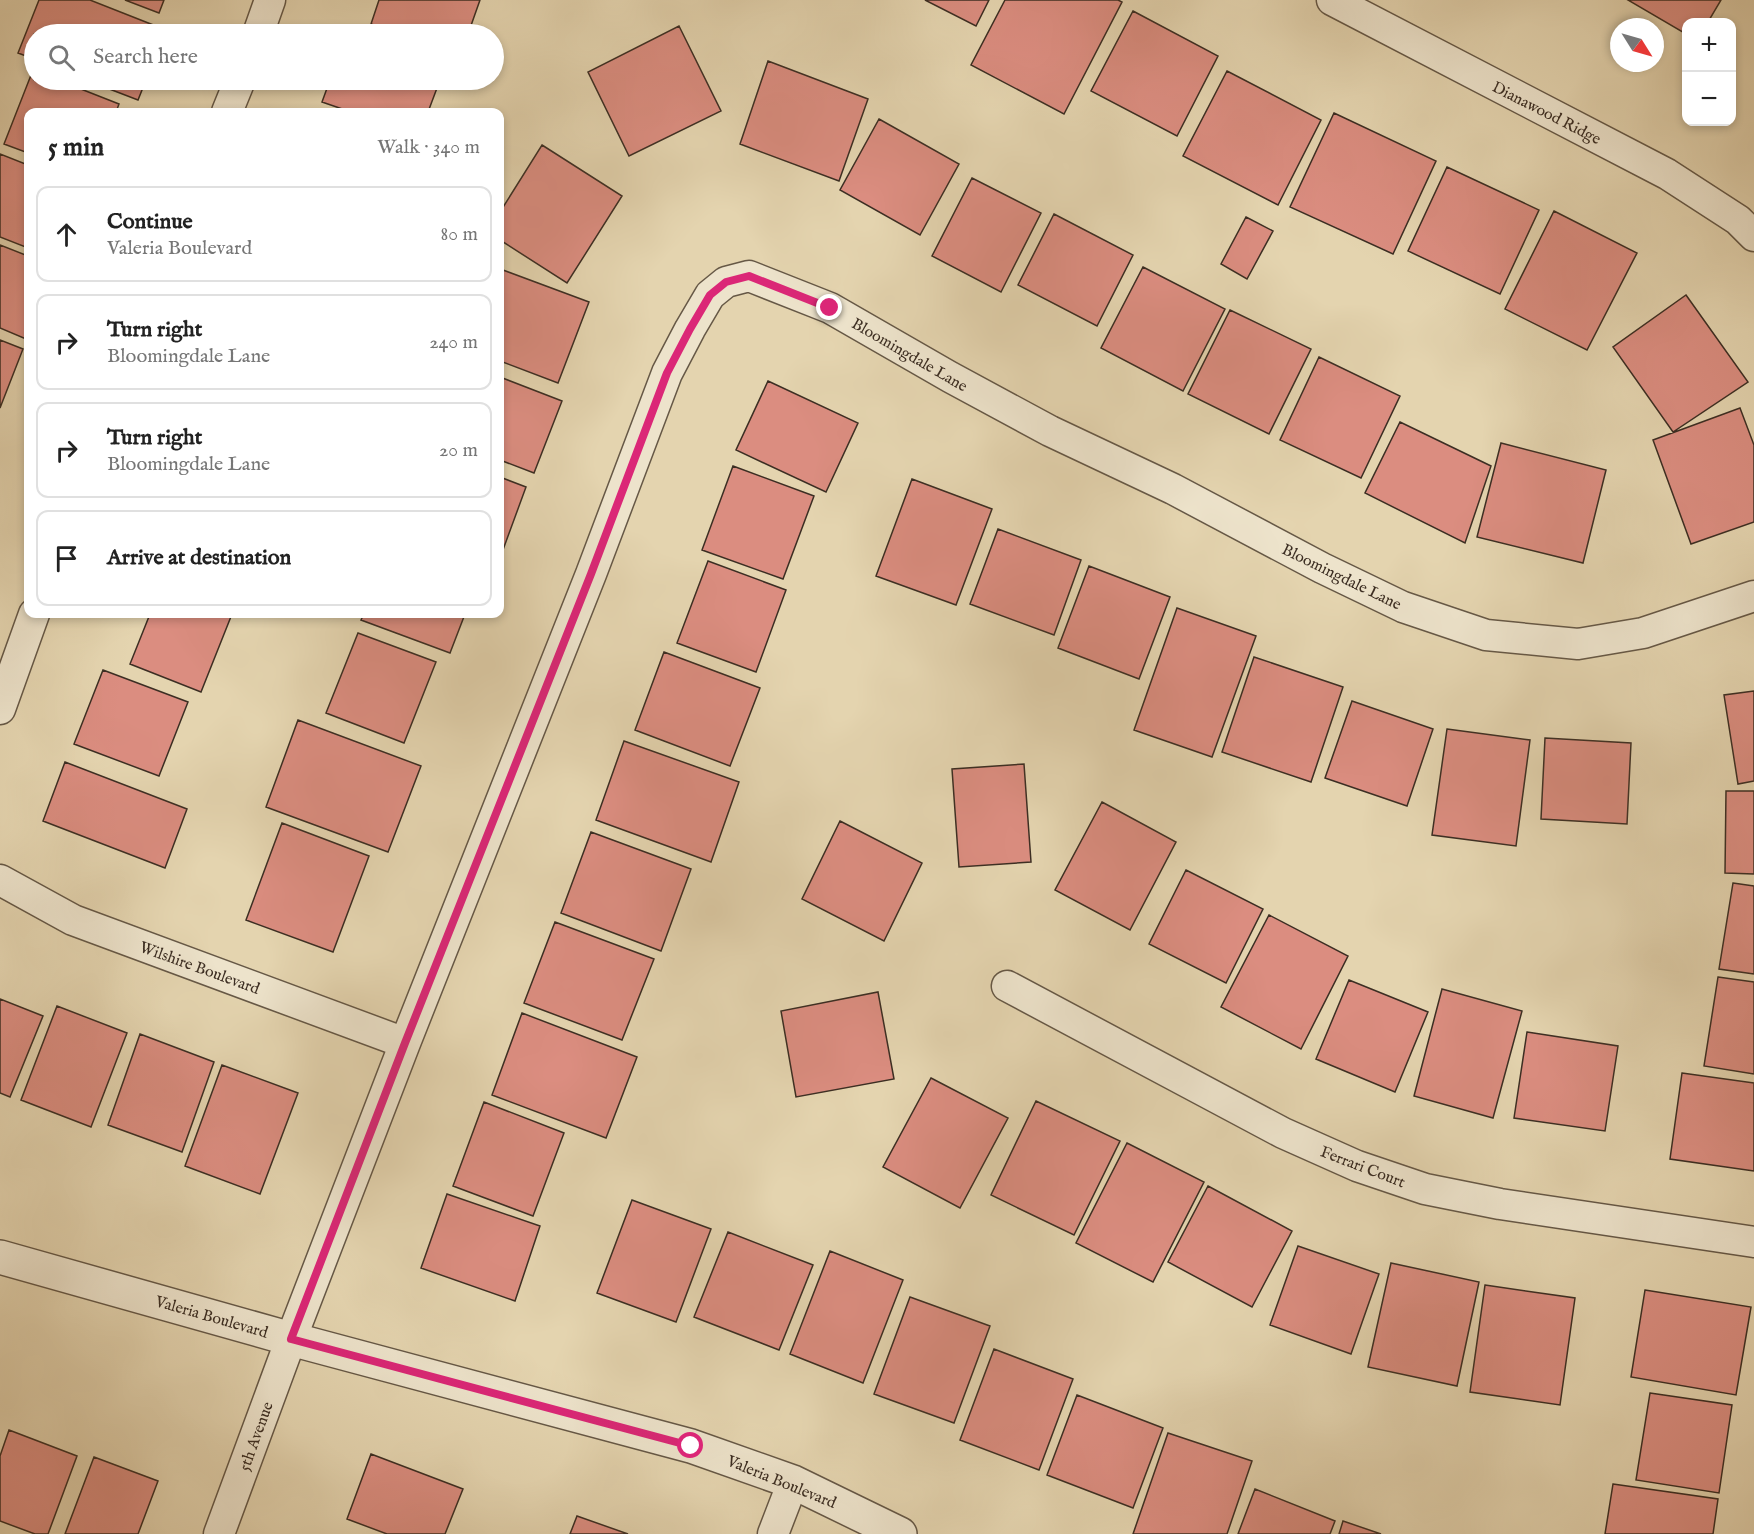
<!DOCTYPE html>
<meta charset="utf-8">
<style>
:root{--surface:#fff;--page:#f2f2f2;--text:#222;--muted:#767676;--line:#e0e0e0}
body{margin:0;font-family:"IM FELL English",serif;background:var(--page);color:var(--text)}
.controls{position:absolute;right:18px;top:18px;display:grid;overflow:hidden;border-radius:12px;box-shadow:0 3px 9px #0003}
.controls button{width:54px;height:54px;display:grid;place-items:center;padding:0;border:0;border-bottom:2px solid var(--line);background:var(--surface);color:var(--text);font:30px sans-serif}
.compass{position:absolute;left:1610px;top:18px;width:54px;height:54px;border-radius:50%;background:var(--surface);box-shadow:0 3px 9px #0003;rotate:127deg}
.stop{position:absolute;width:18px;height:18px;margin:-14px;border:4px solid #db2777;border-radius:50%;background:#fff}
.stop.end{background:#db2777;border-color:#fff;box-shadow:0 2px 6px #0008}
.list{margin:0;padding:0;list-style:none}
h2{display:flex;justify-content:space-between;align-items:center;height:78px;margin:0;padding:0 24px;font-size:26px}
h2 small{font-size:20px;font-weight:400;color:var(--muted)}
.list li{display:grid;grid-template-columns:39px 1fr auto;gap:18px;align-items:center;box-sizing:border-box;height:96px;margin:0 12px 12px;padding:0 12px;border:2px solid var(--line);border-radius:12px}
.list b{display:block;font-size:22px;white-space:nowrap}
.list p{margin:0;font-size:20px;white-space:nowrap;color:var(--muted)}
.list em{font-size:20px;font-style:normal;color:var(--muted)}
.icon{flex:none;width:33px;height:33px;fill:none;stroke:currentColor;stroke-width:2;stroke-linecap:round;stroke-linejoin:round}
.map{position:relative;flex:none;width:1754px;height:1534px;overflow:hidden}
.search{position:absolute;background:var(--surface);box-shadow:0 3px 9px #0003;left:24px;top:24px;width:480px;height:66px;display:flex;align-items:center;gap:15px;box-sizing:border-box;padding:0 21px;border-radius:33px;color:var(--muted);font-size:22px}
.panel{position:absolute;background:var(--surface);box-shadow:0 3px 9px #0003;left:24px;top:108px;width:480px;height:510px;border-radius:12px}
.map>svg:first-child{display:block}
</style>
<div class="map">
<svg width="1754" height="1534" viewBox="0 0 1754 1534">
<rect width="100%" height="100%" fill="#e4d4af"/>
<filter id="stains"><feTurbulence type="fractalNoise" baseFrequency=".00333" numOctaves="4"/><feColorMatrix values="0 0 0 0 .2 0 0 0 0 .09 0 0 0 0 .02 0 0 0 .5 -.17"/></filter>
<radialGradient id="worn" r=".72"><stop offset=".6" stop-color="#630" stop-opacity="0"/><stop offset="1" stop-color="#630" stop-opacity=".3"/></radialGradient>
<path fill="#db8d80" stroke="#3c2e23" stroke-width="1.5" d="M39,0h51l76,30 -2,4h-130v25l-16,-6z
M125,0h39l-5,13z
M379,0h101l-12,34h-67l-30,-10z
M925,0h64l-13,26z
M1005,0h113l4,2 -58,112 -93,-49z
M1628,0h93l-13,22h-22v12z
M1133,11l85,45 -41,80 -86,-45z
M679,26l42,85 -92,45 -41,-84z
M349,27l20,7h-23z
M768,61l100,38 -29,82 -99,-37z
M33,70l1,10h24l61,24 -3,8h-88v41l-24,-9z
M1227,71l94,49 -43,85 -95,-49z
M86,80h60l-8,20z
M330,80h110l-12,32h-77l-29,-10z
M1334,113l102,48 -43,93 -103,-47z
M879,119l80,45 -39,71 -80,-45z
M542,145l80,51 -55,87 -67,-43v-28z
M0,154l28,11v83l-28,-11z
M1447,167l92,43 -39,84 -92,-43z
M972,178l69,35 -40,79 -69,-36z
M1554,211l83,42 -50,97 -82,-41z
M1054,214l79,41 -36,71 -79,-41z
M1246,217l27,14 -26,48 -26,-15z
M0,245l28,11v76l-2,7 -26,-11z
M1143,267l82,42 -42,82 -82,-43z
M503,270l86,32 -31,81 -58,-22v-83z
M1686,295l62,87 -75,50 -60,-85z
M1230,310l81,39 -42,85 -81,-40z
M0,340l23,9 -23,59z
M1319,357l81,39 -39,82 -81,-38z
M500,377l62,24 -28,72 -34,-13z
M768,381l90,42 -32,69 -90,-42z
M1740,408l14,37v77l-63,22 -38,-104z
M1400,422l91,44 -26,77 -100,-50z
M1501,443l105,27 -23,93 -106,-26z
M733,466l81,30 -31,83 -81,-29z
M500,477l26,10 -26,71z
M912,479l80,30 -36,96 -80,-29z
M998,529l83,31 -27,75 -84,-31z
M708,561l78,29 -30,82 -79,-29z
M1089,566l81,31 -31,82 -81,-31z
M1177,608l79,28 -44,121 -78,-27z
M150,614h82l-31,78 -71,-28z
M364,614h101l-15,39 -89,-33z
M358,633l78,29 -32,81 -78,-30z
M664,652l96,36 -30,78 -95,-36z
M1254,657l89,30 -32,95 -89,-30z
M103,670l85,32 -29,74 -85,-32z
M1754,691v90l-16,3 -14,-89z
M1352,701l81,28 -26,77 -82,-28z
M298,720l123,46 -33,86 -122,-45z
M1447,729l83,11 -14,106 -84,-11z
M1545,738l86,5 -4,81 -86,-5z
M624,741l115,41 -28,80 -115,-42z
M65,762l122,47 -22,59 -122,-47z
M1024,764l7,98 -72,5 -7,-98z
M1726,791h28v83l-29,-1z
M1102,802l74,40 -46,88 -75,-40z
M840,821l82,42 -38,78 -82,-42z
M282,823l87,33 -36,96 -87,-32z
M591,832l100,37 -30,82 -100,-38z
M1186,870l77,39 -37,74 -77,-39z
M1733,883l21,3v88l-35,-5z
M1269,915l79,41 -47,93 -80,-42z
M555,922l99,37 -32,81 -98,-37z
M1718,977l36,5v92l-50,-8z
M1349,980l79,32 -33,80 -79,-33z
M1442,989l80,22 -29,107 -79,-22z
M878,992l16,87 -98,18 -15,-86z
M0,999l43,17 -33,81 -10,-4z
M57,1006l70,27 -36,94 -70,-27z
M522,1013l115,44 -31,81 -114,-43z
M1527,1032l91,14 -13,85 -91,-13z
M140,1034l74,28 -32,90 -74,-27z
M222,1065l76,28 -38,101 -75,-28z
M1682,1073l72,10v88l-84,-12z
M931,1078l77,40 -48,90 -77,-41z
M1036,1101l84,40 -46,94 -83,-40z
M484,1102l80,31 -31,83 -80,-30z
M1127,1143l77,39 -51,100 -77,-39z
M1208,1186l84,45 -40,76 -84,-45z
M447,1194l93,32 -25,75 -94,-33z
M632,1200l79,29 -35,93 -79,-29z
M728,1232l85,33 -34,85 -85,-33z
M1298,1246l81,28 -28,80 -81,-29z
M830,1251l73,29 -40,103 -73,-29z
M1391,1263l88,19 -22,104 -89,-19z
M1485,1285l90,13 -15,107 -90,-13z
M1645,1290l106,17 -15,88 -105,-18z
M910,1297l80,29 -36,97 -80,-29z
M994,1349l79,30 -34,91 -79,-30z
M1650,1393l82,12 -13,88 -83,-13z
M1077,1395l86,33 -30,80 -86,-33z
M9,1430l68,26 -29,78h-13l-35,-13v-65z
M1168,1433l84,28 -25,73h-94z
M371,1454l92,35 -18,45h-58l-40,-15z
M94,1457l64,24 -20,53h-73z
M1613,1484l105,15 -5,35h-108z
M1255,1489l80,32 -5,13h-92z
M577,1516l51,18h-58z
M1343,1521l38,13h-42z"/>
<g fill="none" stroke-linecap="round" stroke-linejoin="round">
<defs>
<path id="minor" d="M1332,0l335,174 71,46 16,16
M258,34l12,-34
M227,112l13,-32
M0,709l34,-95
M0,880l73,40 332,123
M1007,986l276,147 74,33 68,23 75,15 254,38
M219,1534l72,-195 114,-296 186,-469 76,-201 23,-44 20,-34 16,-13 23,-6 81,32 120,69 100,54 123,58 149,79 81,39 83,28 92,9 65,-11 111,-37
M773,1534l20,-52"/>
<path id="tertiary" d="M0,1257l291,82 400,107 102,36 107,52"/>
</defs>
<use href="#minor" stroke="#665846" stroke-width="33"/>
<use href="#tertiary" stroke="#665846" stroke-width="36"/>
<use href="#minor" stroke="#ede3cb" stroke-width="30"/>
<use href="#tertiary" stroke="#ede3cb" stroke-width="33"/>
</g>
<g fill="none" stroke-linecap="round" stroke-linejoin="round">
<path stroke="#db2777" stroke-width="8" d="M691,1446l-400,-107 114,-296 186,-469 76,-201 23,-44 20,-34 16,-13 23,-6 81,32"/>
</g>
<g text-anchor="middle" stroke-width="6" stroke-linejoin="round" paint-order="stroke">
<g font-size="16" fill="#3c2e23" stroke="#ede3cb">
<text transform="translate(1547 112) rotate(27)" y="6">Dianawood Ridge</text>
<text transform="translate(910 354) rotate(30)" y="6">Bloomingdale Lane</text>
<text transform="translate(1342 576) rotate(26)" y="6">Bloomingdale Lane</text>
<text transform="translate(200 967) rotate(20)" y="6">Wilshire Boulevard</text>
<text transform="translate(1363 1166) rotate(21)" y="6">Ferrari Court</text>
<text transform="translate(212 1316) rotate(16)" y="6">Valeria Boulevard</text>
<text transform="translate(255 1436) rotate(-70)" y="6">5th Avenue</text>
<text transform="translate(782 1481) rotate(22)" y="6">Valeria Boulevard</text>
</g>
</g>
<rect width="100%" height="100%" filter="url(#stains)"/>
<rect width="100%" height="100%" fill="url(#worn)"/>
</svg>
<div class="controls">
<button>+</button>
<button>−</button>
</div>
<svg class="compass" viewBox="-18 -18 36 36"><path d="M0-13l5 13h-10z" fill="#e53935"/><path d="M0 13l5-13h-10z" fill="#767676"/></svg>
<div class="stop" style="left:691px;top:1446px"></div>
<div class="stop end" style="left:830px;top:308px"></div>
<div class="search"><svg class="icon" aria-label="search" viewBox="0 0 24 24"><circle cx="10" cy="10" r="6"/><path d="M15 15l6 6"/></svg>Search here</div>
<section class="panel">
<h2>5 min<small>Walk · 340 m</small></h2>
<ul class="list">
<li><svg class="icon" aria-label="ahead" viewBox="0 0 24 24"><path d="M12 20V5M6 11l6-6 6 6"/></svg><div><b>Continue</b><p>Valeria Boulevard</p></div><em>80 m</em></li>
<li><svg class="icon" aria-label="right" viewBox="0 0 24 24"><path d="M7 20v-9h11M14 6l5 5-5 5"/></svg><div><b>Turn right</b><p>Bloomingdale Lane</p></div><em>240 m</em></li>
<li><svg class="icon" aria-label="right" viewBox="0 0 24 24"><path d="M7 20v-9h11M14 6l5 5-5 5"/></svg><div><b>Turn right</b><p>Bloomingdale Lane</p></div><em>20 m</em></li>
<li><svg class="icon" aria-label="arrive" viewBox="0 0 24 24"><path d="M6 21V4h12l-3 4 3 4H6"/></svg><div><b>Arrive at destination</b></div></li>
</ul>
</section>
</div>
